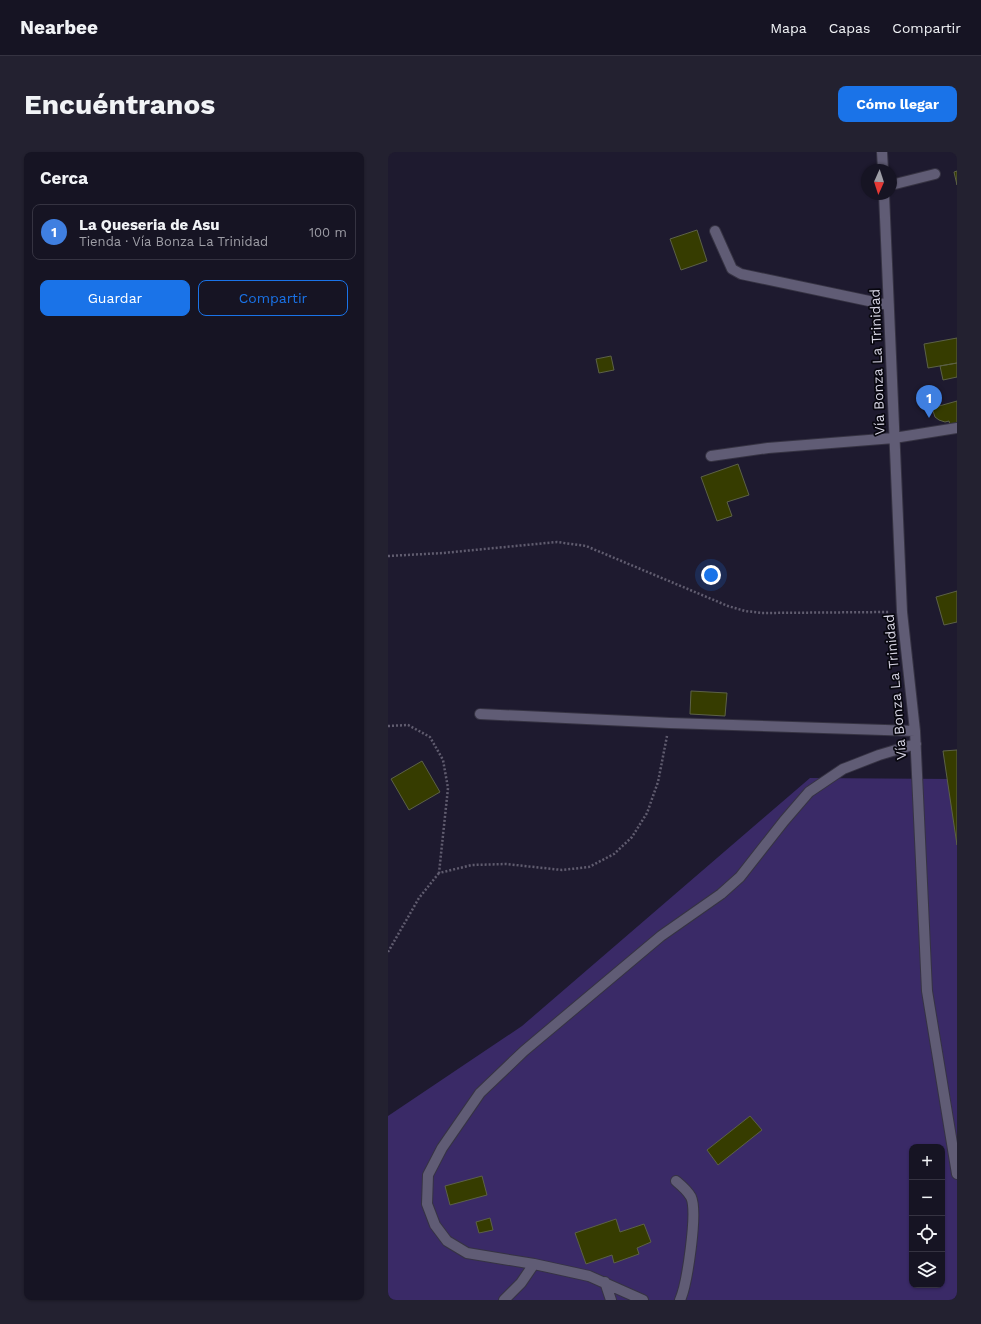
<!DOCTYPE html>
<html lang="es">
<meta charset="utf-8">
<style>
:root{--surface:#161423;--page:#232130;--text:#f1f3f6;--muted:#9e9ea6;--line:#353341;--accent:#1a73e8}
body{margin:0;font-family:"Work Sans",sans-serif;background:var(--page);color:var(--text)}
.controls{position:absolute;right:12px;bottom:12px;display:grid;overflow:hidden;border-radius:8px;box-shadow:0 1px 3px #0004}
.controls button{width:36px;height:36px;display:grid;place-items:center;padding:0;border:0;border-bottom:1px solid var(--line);background:var(--surface);color:var(--text);font:20px sans-serif}
.compass{position:absolute;left:473px;top:12px;width:36px;height:36px;border-radius:50%;background:var(--surface);box-shadow:0 1px 3px #0004;rotate:183deg}
.you{position:absolute;left:323px;top:423px;width:14px;height:14px;margin:-10px;border:3px solid #fff;border-radius:50%;background:#1a73e8;box-shadow:0 0 0 6px #1a73e833}
.badge{display:grid;place-items:center;width:26px;height:26px;border-radius:50%;background:var(--accent);color:#fff;font-size:13px;font-weight:700}
.pin{position:absolute;translate:-50% -33px;filter:drop-shadow(0 1px 2px #0008)}
.pin::after{content:'';position:absolute;top:21px;width:14px;height:12px;background:inherit;clip-path:polygon(0 0,100% 0,50% 100%)}
.list{margin:0;padding:0;list-style:none}
h2{display:flex;justify-content:space-between;align-items:center;height:52px;margin:0;padding:0 16px;font-size:17px}
h2 small{font-size:13px;font-weight:400;color:var(--muted)}
.list li{display:grid;grid-template-columns:26px 1fr auto;gap:12px;align-items:center;box-sizing:border-box;height:56px;margin:0 8px 8px;padding:0 8px;border:1px solid var(--line);border-radius:8px}
.list b{display:block;font-size:15px;white-space:nowrap}
.list p{margin:0;font-size:13px;white-space:nowrap;color:var(--muted)}
.list em{font-size:13px;font-style:normal;color:var(--muted)}
.actions{display:flex;gap:8px;padding:12px 16px}
.actions a{flex:1;padding:9px 0;border:1px solid var(--accent);border-radius:8px;text-align:center;font-size:14px;color:var(--accent)}
.actions .main{background:var(--accent);color:#fff}
.icon{flex:none;width:22px;height:22px;fill:none;stroke:currentColor;stroke-width:2;stroke-linecap:round;stroke-linejoin:round}
.map{position:relative;flex:none;width:569px;height:1148px;overflow:hidden;border-radius:8px}
header{display:flex;align-items:center;gap:24px;box-sizing:border-box;height:56px;padding:0 20px;background:var(--surface);border-bottom:1px solid var(--line)}
header strong{font-size:19px}
nav{display:flex;gap:22px;margin-inline-start:auto;font-size:14px}
.intro{display:flex;align-items:center;justify-content:space-between;box-sizing:border-box;height:96px;padding:0 24px}
h1{margin:0;font-size:28px}
.button{padding:10px 18px;border-radius:8px;background:var(--accent);color:#fff;font-size:14px;font-weight:700}
main{display:flex;gap:24px;padding:0 24px}
aside{flex:1;background:var(--surface);border-radius:8px;box-shadow:0 1px 3px #0004}
.map>svg:first-child{display:block}
</style>
<header>
<strong>Nearbee</strong>
<nav><a>Mapa</a><a>Capas</a><a>Compartir</a></nav>
</header>
<div class="intro"><h1>Encuéntranos</h1><a class="button">Cómo llegar</a></div>
<main>
<aside>
<h2>Cerca<small></small></h2>
<ul class="list">
<li><span class="badge" style="background:#3f7fe0">1</span><div><b>La Queseria de Asu</b><p>Tienda · Vía Bonza La Trinidad</p></div><em>100 m</em></li>
</ul>
<div class="actions"><a class="main">Guardar</a><a>Compartir</a></div>
</aside>
<div class="map">
<svg width="569" height="1148" viewBox="0 0 569 1148">
<rect width="100%" height="100%" fill="#1e1a2f"/>
<path fill="#3a2a67" fill-rule="evenodd" d="M422,626l143,1 4,25v496h-569v-184l134,-90zM524,995h30v138h-30z"/>
<path fill="#363c00" stroke="#5c6147" d="M569,19v14l-3,-13z
M309,78l10,31 -26,9 -11,-31z
M569,186v25l-29,5 -4,-24z
M223,204l3,14 -15,3 -3,-14z
M569,211v14l-14,3 -3,-14z
M569,249v23l-7,1 -1,-4 -4,1 -6,-2 -4,-3 -3,-9z
M350,312l11,31 -22,7 5,14 -15,5 -16,-44z
M569,439v31l-13,3 -8,-28z
M303,539l36,2 -2,23 -35,-2z
M569,598v95l-14,-94z
M34,609l18,31 -31,18 -18,-31z
M362,964l12,14 -44,35 -11,-15z
M94,1024l5,19 -37,10 -5,-19z
M102,1066l3,12 -14,3 -3,-11z
M228,1067l4,13 24,-8 7,18 -14,6 2,6 -25,9 -2,-8 -26,9 -11,-31z"/>
<g fill="none" stroke-linecap="round" stroke-linejoin="round">
<defs>
<path id="minor" d="M494,0l1,18
M503,33l44,-11
M496,42l18,418 13,119 12,260 30,183
M327,79l17,38 9,5 147,31
M323,304l57,-8 126,-10 63,-10
M92,562l190,9 245,8
M288,1029c6,5 11,9 15,16 7,15 -4,88 -11,103
M217,1130l6,18
M116,1148l17,-17 13,-19
M255,1148l-54,-24 -55,-12 -67,-11 -20,-12 -12,-16 -8,-21 1,-29 14,-27 38,-55 44,-42 137,-115 60,-42 19,-17 44,-56 25,-29 34,-23 36,-14 37,-11"/>
</defs>
<use href="#minor" stroke="#363343" stroke-width="12"/>
<path stroke="#605c6f" stroke-width="2.5" stroke-dasharray="2 2" stroke-linecap="butt" d="M0,404l55,-3 114,-11 29,4 142,60 17,5 17,2 127,-1
M0,574l20,-1 22,12 13,23 5,28 -9,85 33,-8 34,-1 56,6 27,-3 25,-13 18,-17 15,-24 11,-31 9,-46
M0,800l31,-54 20,-25"/>
<use href="#minor" stroke="#605c75" stroke-width="10"/>
</g>
<g text-anchor="middle" stroke-width="3.5" stroke-linejoin="round" paint-order="stroke">
<g font-size="14" fill="#d7d5e4" stroke="#08070f">
<text transform="translate(489 210) rotate(-92)" y="5">Vía Bonza La Trinidad</text>
<text transform="translate(507 535) rotate(-95)" y="5">Vía Bonza La Trinidad</text>
</g>
</g>
</svg>
<div class="controls">
<button>+</button>
<button>−</button>
<button><svg class="icon" aria-label="locate" viewBox="0 0 24 24"><circle cx="12" cy="12" r="6"/><path d="M12 2v4M12 18v4M2 12h4M18 12h4"/></svg></button>
<button><svg class="icon" aria-label="layers" viewBox="0 0 24 24"><path d="M12 4l9 5-9 5-9-5zM3 14l9 5 9-5"/></svg></button>
</div>
<svg class="compass" viewBox="-18 -18 36 36"><path d="M0-13l5 13h-10z" fill="#e53935"/><path d="M0 13l5-13h-10z" fill="#9e9ea6"/></svg>
<div class="you"></div>
<div class="pin badge" style="left:541px;top:266px;background:#3f7fe0">1</div>
</div>
</main>
